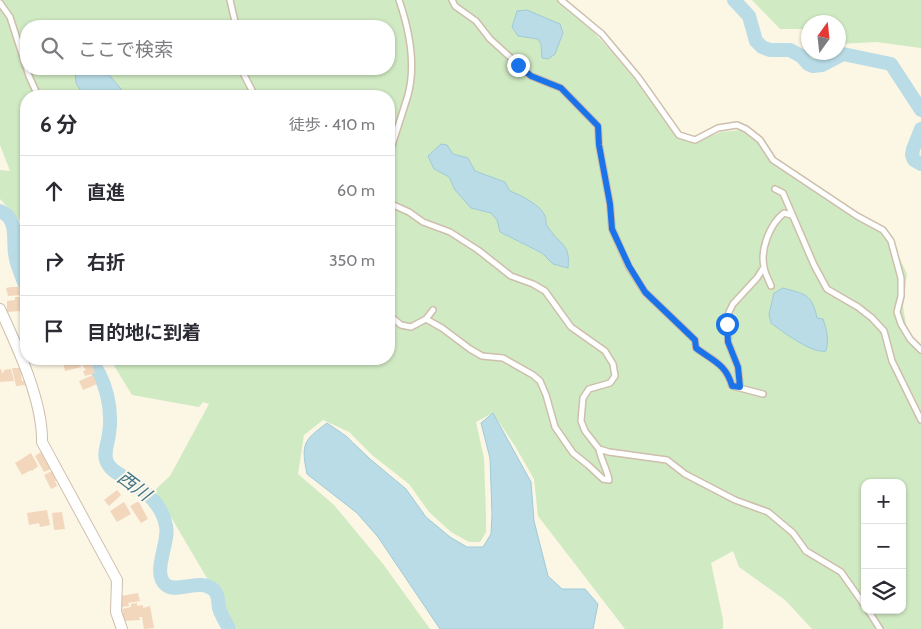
<!DOCTYPE html>
<html lang="ja">
<meta charset="utf-8">
<style>
:root{--surface:#fff;--page:#f2f2f3;--text:#2b2b33;--muted:#7c7c81;--line:#e1e1e2}
body{margin:0;font-family:Cabin,"Noto Sans JP",sans-serif;background:var(--page);color:var(--text)}
.controls{position:absolute;right:15px;bottom:15px;display:grid;overflow:hidden;border-radius:10px;box-shadow:0 1px 4px #0004}
.controls button{width:45px;height:45px;display:grid;place-items:center;padding:0;border:0;border-bottom:1px solid var(--line);background:var(--surface);color:var(--text);font:25px sans-serif}
.compass{position:absolute;left:801px;top:15px;width:45px;height:45px;border-radius:50%;background:var(--surface);box-shadow:0 1px 4px #0004;rotate:15deg}
.stop{position:absolute;width:15px;height:15px;margin:-11px;border:4px solid #1a73e8;border-radius:50%;background:#fff}
.stop.end{background:#1a73e8;border-color:#fff;box-shadow:0 1px 5px #0008}
.list{margin:0;padding:0;list-style:none}
h2{display:flex;justify-content:space-between;align-items:center;height:65px;margin:0;padding:0 20px;font-size:21px}
h2 small{font-size:16px;font-weight:400;color:var(--muted)}
.list li{display:grid;grid-template-columns:32px 1fr auto;gap:15px;align-items:center;box-sizing:border-box;height:70px;padding:0 20px;border-top:1px solid var(--line)}
.list b{display:block;font-size:19px;white-space:nowrap}
.list em{font-size:16px;font-style:normal;color:var(--muted)}
.icon{flex:none;width:28px;height:28px;fill:none;stroke:currentColor;stroke-width:2;stroke-linecap:round;stroke-linejoin:round}
.map{position:relative;flex:none;width:921px;height:629px;overflow:hidden}
.search{position:absolute;background:var(--surface);box-shadow:0 1px 4px #0004;left:20px;top:20px;width:375px;height:55px;display:flex;align-items:center;gap:12px;box-sizing:border-box;padding:0 18px;border-radius:20px;color:var(--muted);font-size:19px}
.panel{position:absolute;background:var(--surface);box-shadow:0 1px 4px #0004;left:20px;top:90px;width:375px;height:275px;border-radius:20px}
.map>svg:first-child{display:block}
</style>
<div class="map">
<svg width="921" height="629" viewBox="0 0 921 629">
<rect width="100%" height="100%" fill="#fcf6e5"/>
<path fill="#d0eac3" fill-rule="evenodd" d="M0,0h564l48,52 38,46 26,35 10,8 11,1 24,-10 21,-2 16,11 17,24 52,34 58,29 22,46 -4,33 4,22 6,9 8,7v284h-109l-27,-29 -46,-33 -6,-16 -22,12 12,56v10h-98l-87,-113 -4,-37 -19,-33 -22,-33 -17,9 8,36 2,57v17l-6,10h-11l-18,-10 -22,-20 -20,-28 -37,-29 -23,-23 -26,-12 -19,15 -6,39 36,31 49,59 47,65h-193l-82,-139 15,-14 39,-72 -6,-2 -4,5 -67,-12 -22,-36h279v-263h-363v131l-26,-28v-29l10,1 -10,-26zM26,26h363v43h-363zM865,483h37v127h-37z
M752,0h169v48l-45,-6 -37,2 -1,-22h-30v10l-7,-3h-21z"/>
<path fill="#b9dce6" stroke="#a0cad8" d="M527,10l33,14 3,9 -8,21 -7,5 -6,-1 -1,-14 -3,-5 -20,-3 -6,-9 5,-16z
M75,69h29l23,27h-43l-8,-13z
M441,144l6,1 6,9 15,4 7,13 30,11 5,9c10,4 31,14 35,25 2,4 0,8 3,11 11,18 23,16 20,41l-15,-4 -11,-11 -42,-21 -3,-12 -6,-7 -20,-5 -16,-18 -6,-13 -15,-8 -6,-13z
M783,288c21,6 29,5 34,30l6,1c4,12 6,20 3,32 -14,3 -43,-19 -55,-28l-2,-9 5,-21z
M493,413l38,69 3,39 14,55 14,13h23l13,15 -5,25h-153l-62,-92 -21,-24 -50,-39c-6,-30 -4,-33 20,-51l19,13 24,23 36,30 20,28 24,20 17,10h16l8,-13 1,-19 -2,-57 -9,-35z"/>
<g fill="none" stroke-linecap="round" stroke-linejoin="round">
<path stroke="#b9dce6" stroke-width="14" d="M734,0l15,16 7,25 6,6 8,3h20l11,6 7,8 5,2 9,-1 21,-11 48,10 30,46
M921,129l-8,20 -1,6 2,5 7,4
M0,211c18,7 13,27 15,42 1,12 7,23 11,34
M89,359c17,19 24,50 20,75 -1,10 -7,21 -1,30 5,9 16,12 24,18 15,10 31,25 34,44 4,16 -15,47 0,59 11,9 34,-8 48,5 5,5 4,12 5,18 2,7 7,14 10,21"/>
</g>
<path fill="#f2d7bd" d="M11,287h11v8l-14,1 -2,-8z
M15,297h7v3h4v15l-6,1v-5l-13,1v-11l8,-1z
M62,359h22l-5,2 2,6 -16,4z
M90,359l5,14 -10,3 -2,-5 3,-1 -6,-8z
M12,368h8l2,13h2l1,4 -9,1z
M0,369h1l1,4 2,-1v-2l7,-1 3,12 -14,1z
M93,375l4,9 -14,6 -4,-9z
M41,452l10,17 -7,3 -9,-16z
M31,453l7,13 -6,5 -1,-1 -9,5 -7,-12z
M52,471l4,10h-1l2,5 -6,3 -7,-14z
M117,490l4,5 -12,11 -5,-6z
M124,502l7,12 -14,8 -7,-11z
M137,502h2l9,17 -7,4 -11,-17z
M47,510l3,15 -10,2 -1,-4 -10,2 -2,-12z
M62,512l3,17 -11,1 -2,-17z
M138,593l2,8 -12,2 1,3 -7,1 -1,-11z
M137,603v3l6,-1v3l7,-2 4,22 -10,1 -2,-12h-3l1,3 -16,1 -2,-12 9,-2v-3z"/>
<g fill="none" stroke-linecap="round" stroke-linejoin="round">
<defs>
<path id="lane" d="M230,0l6,26
M452,0l3,6 21,15 14,18 41,37 30,12 37,38 1,19 11,59 2,25 17,38 16,25 50,48 1,8c17,13 30,16 36,38l31,8
M561,0l41,34 36,43 41,58 16,5 23,-12 19,-3 9,4 14,11 13,20 84,56 26,14 8,11 10,37v18l-4,16 4,12 9,15 11,11
M0,3l10,14 19,59 9,20
M241,69l14,27
M389,155c6,-20 13,-40 19,-60 8,-30 1,-66 -9,-95
M775,189l8,4 31,72 13,24 31,18 14,11 12,13 8,30 29,59
M389,203l20,9 14,10 27,10 28,18 33,26 22,8 12,7 26,36 34,24 8,13 2,12 -5,7 -21,6 -6,9 -2,23 4,10 14,18 10,3 58,8 18,14 50,26 33,12 25,21 13,18 35,21 24,34
M771,286c-2,-6 -6,-12 -7,-19 -4,-18 6,-43 20,-54l7,2
M389,315l12,10 10,2 15,-8 7,-9
M426,319l16,9 28,21 12,7 21,2 30,17 7,6 6,14 9,32 18,26 15,12 15,14 6,1c-2,-11 -8,-20 -10,-31
M740,387l-2,-20 -10,-25 1,-30 4,-8 24,-26 7,-11
M868,610l12,19"/>
<path id="street" d="M0,309c17,37 43,92 42,133l75,138 -1,32 6,17"/>
</defs>
<use href="#lane" stroke="#cebeac" stroke-width="8"/>
<use href="#street" stroke="#cebeac" stroke-width="12"/>
<use href="#lane" stroke="#fff" stroke-width="5"/>
<use href="#street" stroke="#fff" stroke-width="10"/>
</g>
<g fill="none" stroke-linecap="round" stroke-linejoin="round">
<path stroke="#1a73e8" stroke-width="6" d="M518,65l13,11 30,12 37,38 1,19 11,59 2,25 17,37 16,26 50,48 1,8c17,13 30,16 36,38l8,1 -2,-20 -10,-25 -1,-18"/>
</g>
<g text-anchor="middle" stroke-width="4" stroke-linejoin="round" paint-order="stroke">
<g font-size="18" font-style="italic" fill="#437789" stroke="#fff9ec">
<text transform="translate(134 486) rotate(37)" y="6">西川</text>
</g>
</g>
</svg>
<div class="controls">
<button>+</button>
<button>−</button>
<button><svg class="icon" aria-label="layers" viewBox="0 0 24 24"><path d="M12 4l9 5-9 5-9-5zM3 14l9 5 9-5"/></svg></button>
</div>
<svg class="compass" viewBox="-18 -18 36 36"><path d="M0-13l5 13h-10z" fill="#e53935"/><path d="M0 13l5-13h-10z" fill="#7c7c81"/></svg>
<div class="stop" style="left:727px;top:324px"></div>
<div class="stop end" style="left:518px;top:65px"></div>
<div class="search"><svg class="icon" aria-label="search" viewBox="0 0 24 24"><circle cx="10" cy="10" r="6"/><path d="M15 15l6 6"/></svg>ここで検索</div>
<section class="panel">
<h2>6 分<small>徒歩 · 410 m</small></h2>
<ul class="list">
<li><svg class="icon" aria-label="ahead" viewBox="0 0 24 24"><path d="M12 20V5M6 11l6-6 6 6"/></svg><div><b>直進</b></div><em>60 m</em></li>
<li><svg class="icon" aria-label="right" viewBox="0 0 24 24"><path d="M7 20v-9h11M14 6l5 5-5 5"/></svg><div><b>右折</b></div><em>350 m</em></li>
<li><svg class="icon" aria-label="arrive" viewBox="0 0 24 24"><path d="M6 21V4h12l-3 4 3 4H6"/></svg><div><b>目的地に到着</b></div></li>
</ul>
</section>
</div>
